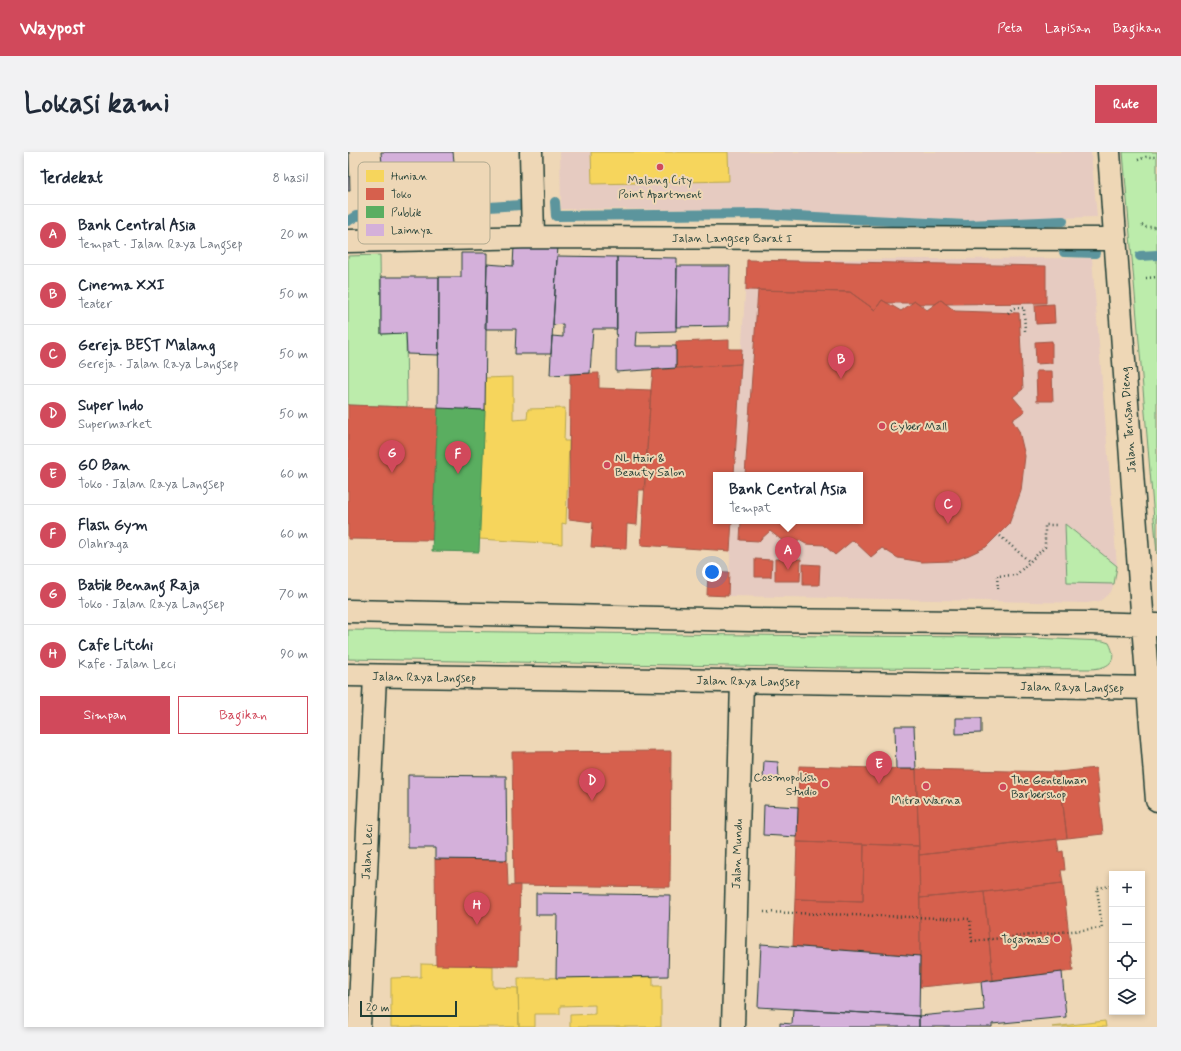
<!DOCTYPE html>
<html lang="id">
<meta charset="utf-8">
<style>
:root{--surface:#fff;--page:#f2f2f3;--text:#1f2937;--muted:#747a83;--line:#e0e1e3;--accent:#d1495b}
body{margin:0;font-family:Mynerve,sans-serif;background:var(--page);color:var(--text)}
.controls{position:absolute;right:12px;bottom:12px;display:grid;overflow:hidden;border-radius:0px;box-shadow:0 2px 6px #0003}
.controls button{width:36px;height:36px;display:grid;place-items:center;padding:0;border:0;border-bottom:1px solid var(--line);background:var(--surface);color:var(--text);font:20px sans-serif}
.scale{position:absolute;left:12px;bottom:10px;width:97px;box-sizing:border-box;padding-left:4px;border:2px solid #1f3d34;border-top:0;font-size:11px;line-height:14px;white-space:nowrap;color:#1f3d34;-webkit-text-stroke:3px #eed7b6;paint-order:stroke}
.you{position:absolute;left:364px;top:420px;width:14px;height:14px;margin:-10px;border:3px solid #fff;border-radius:50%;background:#1a73e8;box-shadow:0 0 0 6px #1a73e833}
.badge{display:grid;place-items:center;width:26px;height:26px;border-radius:50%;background:var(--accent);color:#fff;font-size:13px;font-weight:700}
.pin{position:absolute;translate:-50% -33px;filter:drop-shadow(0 1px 2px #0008)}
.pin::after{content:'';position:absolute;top:21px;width:14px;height:12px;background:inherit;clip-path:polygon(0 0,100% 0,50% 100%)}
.popup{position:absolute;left:365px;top:320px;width:150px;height:52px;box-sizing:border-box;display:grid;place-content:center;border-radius:0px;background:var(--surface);filter:drop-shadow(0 1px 3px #0005);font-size:13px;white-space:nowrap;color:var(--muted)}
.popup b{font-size:15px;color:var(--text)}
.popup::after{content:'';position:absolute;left:50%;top:100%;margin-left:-8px;border:8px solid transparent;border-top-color:var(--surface)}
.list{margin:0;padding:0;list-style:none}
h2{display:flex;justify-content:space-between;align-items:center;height:52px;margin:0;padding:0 16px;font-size:17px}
h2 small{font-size:13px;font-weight:400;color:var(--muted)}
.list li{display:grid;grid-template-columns:26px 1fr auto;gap:12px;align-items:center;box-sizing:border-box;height:60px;padding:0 16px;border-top:1px solid var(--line)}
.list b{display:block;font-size:15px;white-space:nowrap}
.list p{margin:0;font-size:13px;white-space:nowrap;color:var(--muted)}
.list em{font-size:13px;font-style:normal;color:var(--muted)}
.actions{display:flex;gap:8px;padding:12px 16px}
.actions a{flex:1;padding:9px 0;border:1px solid var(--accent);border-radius:0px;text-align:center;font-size:14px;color:var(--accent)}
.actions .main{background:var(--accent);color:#fff}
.icon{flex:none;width:22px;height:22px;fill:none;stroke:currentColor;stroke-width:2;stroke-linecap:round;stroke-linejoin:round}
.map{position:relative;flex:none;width:809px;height:875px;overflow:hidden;border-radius:0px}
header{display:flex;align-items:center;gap:24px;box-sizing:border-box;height:56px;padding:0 20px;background:var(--accent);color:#fff}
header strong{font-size:19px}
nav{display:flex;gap:22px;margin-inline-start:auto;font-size:14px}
.intro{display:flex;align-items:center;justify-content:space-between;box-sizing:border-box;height:96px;padding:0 24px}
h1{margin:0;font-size:28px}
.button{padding:10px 18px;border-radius:0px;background:var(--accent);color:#fff;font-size:14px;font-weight:700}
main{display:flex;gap:24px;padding:0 24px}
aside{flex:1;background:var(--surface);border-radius:0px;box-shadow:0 2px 6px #0003}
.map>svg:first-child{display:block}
</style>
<header>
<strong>Waypost</strong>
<nav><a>Peta</a><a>Lapisan</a><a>Bagikan</a></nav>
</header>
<div class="intro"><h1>Lokasi kami</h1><a class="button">Rute</a></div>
<main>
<aside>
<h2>Terdekat<small>8 hasil</small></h2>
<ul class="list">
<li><span class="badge">A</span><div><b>Bank Central Asia</b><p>Tempat · Jalan Raya Langsep</p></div><em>20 m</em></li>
<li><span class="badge">B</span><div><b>Cinema XXI</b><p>Teater</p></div><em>50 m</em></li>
<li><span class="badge">C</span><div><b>Gereja BEST Malang</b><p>Gereja · Jalan Raya Langsep</p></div><em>50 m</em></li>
<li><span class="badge">D</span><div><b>Super Indo</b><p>Supermarket</p></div><em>50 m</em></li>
<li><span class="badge">E</span><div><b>GO Ban</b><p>Toko · Jalan Raya Langsep</p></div><em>60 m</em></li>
<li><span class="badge">F</span><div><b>Flash Gym</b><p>Olahraga</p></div><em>60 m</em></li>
<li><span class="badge">G</span><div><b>Batik Benang Raja</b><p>Toko · Jalan Raya Langsep</p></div><em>70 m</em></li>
<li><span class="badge">H</span><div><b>Cafe Litchi</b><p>Kafe · Jalan Leci</p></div><em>90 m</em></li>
</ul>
<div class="actions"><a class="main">Simpan</a><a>Bagikan</a></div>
</aside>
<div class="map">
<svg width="809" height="875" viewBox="0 0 809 875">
<rect width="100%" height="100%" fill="#eed7b6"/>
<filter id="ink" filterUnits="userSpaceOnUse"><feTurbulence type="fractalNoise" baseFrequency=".025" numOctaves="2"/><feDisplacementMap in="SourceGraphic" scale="8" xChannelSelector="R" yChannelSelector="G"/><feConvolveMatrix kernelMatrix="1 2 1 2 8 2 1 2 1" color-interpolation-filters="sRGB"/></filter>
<g filter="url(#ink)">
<path fill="#e6cbc1" d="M212,0h531l6,65 -129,3 -208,-10 -199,-1z
M744,106l25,308 -2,14 -4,12 -11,9 -13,2 -359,-7 4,-75h128v-46h-126l13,-215z"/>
<path fill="#bcecab" stroke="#6e9470" d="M775,0h34v402z
M32,103l1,79 25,-1 1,74 -59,-2v-149z
M717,372l52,42 -3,18 -47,-1z
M0,478l481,6 179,1 95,4 6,2c10,19 -1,25 -18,26l-254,-1 -489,-9z"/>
<path fill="#f6d55c" stroke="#b6a750" d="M243,0h137l1,29 -137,3z
M165,225v43l14,-1 1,-10 37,-1 -1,33h5l-3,83 -4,-1v21l-83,-5 6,-129 -1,-32z
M73,812l72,2v21l25,1 1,39h-128v-49l30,-1z
M305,825v9h8v41h-91v-12l25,-1v-9l-35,1v8h-25v13h-16l-1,-49z
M757,869l1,6h-54z"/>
<path fill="#d6604d" stroke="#9f5646" d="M399,108l299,6v37l-100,1 -5,-4 -6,4h-15l-5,-3 -4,2h-24l-5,-3 -7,10 -25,-18 -104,-2z
M410,138l92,2 25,18 7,-10 19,11 14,-10 12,9 14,-10 14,11 64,2 4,76 -10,8 12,14 -13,9 7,11 6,25 -4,35 -12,33 -23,23 -17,8 -17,6 -30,1 -24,-4 -16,-10 -11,9 -18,-17 -18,15 -11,-10 -18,-1 -7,-4 -4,3 -11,-1 -14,-11 -11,10 -19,-1 1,-19h119v-46h-115z
M706,152l1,19 -19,1 -1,-19z
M381,188v9h13l-1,15 -65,4v-26z
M704,189v22l-16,1 -1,-22z
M393,212l-7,111h-18v46h16l-2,30 -89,-6 10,-155 2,-20z
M688,219h16l1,30h-16z
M251,221v15l52,2 -7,100h-5l-2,35 -10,-1 -1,25 -35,-2 2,-25 -24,-3 1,-145z
M0,253l90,3 -6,132 -84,-1z
M407,407l17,1 -1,17h-16z
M427,407h26l-1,22h-25z
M455,412l17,1 -1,20h-16z
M360,419l21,1 -1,24 -21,-1z
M323,599l-1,136 -156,-2 -2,-133z
M451,614l117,3 3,77 -122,-4z
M748,616l7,66 -36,4 -8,-66z
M568,617l143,3 8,66 -148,17z
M709,687l2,13 4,-1 2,19h-4l2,13 -79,9 -64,6 -1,-43z
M449,690l67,2 -1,57 -68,-2z
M516,692l55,2 1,110 -127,-10 2,-47 68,2z
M87,707l72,1 1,26 12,-1 -2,81 -82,-1z
M715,731l10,88 -80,9 -9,-88z
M636,740l9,88 -73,7v-89z"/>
<path fill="#5aae61" stroke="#488c54" d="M90,256l47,2 -6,142 -47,-1z"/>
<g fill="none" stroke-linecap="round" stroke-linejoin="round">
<path stroke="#5c959d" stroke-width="10" d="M207,50l1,14 203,-2 207,11 97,-4
M0,69l8,-5 164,-11
M716,100l31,1
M792,104l17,-1"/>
</g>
<path fill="#d4b0da" stroke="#1f3d34" d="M0,0h1l1,39h-2z
M33,0h72l3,29 -72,7z
M166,94h44l-7,108h-36l1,-25h-31l2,-65 26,2z
M113,101h26l-2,157 -47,-2 1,-131h22z
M209,104l60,1v72h-24l-3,44 -40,2 2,-39 11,1v-13l-10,1z
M269,105l60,1 -1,73 -39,1 -1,14h40v22l-60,4z
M329,114h53l-1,60 -53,1z
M33,125h58v78l-32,-1 -1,-21 -25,1z
M608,566h25v15l-25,1z
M547,574h19l2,43h-20z
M416,609l14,1 1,17h-16z
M60,623l98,1 1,84 -72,-1v-11h-27z
M416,653l34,2 -1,30 -34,-2z
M188,741l134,2 -2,81 -112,2 1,-63h-21z
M413,792l159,12 -1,60 -161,-9z
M714,820l4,45 -74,7v3h-73v-11l65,-6 -3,-28z
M445,857l126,7v11h-139v-4l12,1z"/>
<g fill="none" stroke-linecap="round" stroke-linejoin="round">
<defs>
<path id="minor" d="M183,0l2,85
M761,0l34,473
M0,89l185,-4 582,2
M11,875l16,-351
M385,875l9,-346"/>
<path id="major" d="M0,459l401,9 339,3 69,2
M795,473l14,175
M0,523l809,13"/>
</defs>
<use href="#minor" stroke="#1f3d34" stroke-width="25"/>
<use href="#major" stroke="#1f3d34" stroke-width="25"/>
<path stroke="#1f3d34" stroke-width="2.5" stroke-dasharray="1 3" stroke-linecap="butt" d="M790,8l8,-3h11
M794,73l4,2h11
M798,126l11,-1
M660,161l5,-5h11l1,23
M652,384l30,26
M650,437l-1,-13 19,-1 29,-28v-22h14
M416,760l206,7 2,22 130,-13 -5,-40 15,-2"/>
<use href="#minor" stroke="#eed7b6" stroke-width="22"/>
<use href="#major" stroke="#eed7b6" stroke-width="22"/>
</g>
</g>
<g fill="#d1495b" stroke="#eed7b6" stroke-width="1.5">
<circle cx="312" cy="15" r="4"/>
<circle cx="534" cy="274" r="4"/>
<circle cx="259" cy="313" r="4"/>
<circle cx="477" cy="632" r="4"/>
<circle cx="578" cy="634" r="4"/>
<circle cx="655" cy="635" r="4"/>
<circle cx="709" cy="787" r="4"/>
</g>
<g text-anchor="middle" stroke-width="4" stroke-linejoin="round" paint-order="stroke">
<g font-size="12" fill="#1f3d34" stroke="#eed7b6" text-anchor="start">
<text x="312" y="32" text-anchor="middle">Malang City<tspan x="312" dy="14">Point Apartment</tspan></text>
<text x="542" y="278">Cyber Mall</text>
<text x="267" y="310">NL Hair &amp;<tspan x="267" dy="14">Beauty Salon</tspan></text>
<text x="469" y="629" text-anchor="end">Cosmopolish<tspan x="469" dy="14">Studio</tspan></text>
<text x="663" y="632">The Gentelman<tspan x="663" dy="14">Barbershop</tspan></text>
<text x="578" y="652" text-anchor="middle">Mitra Warna</text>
<text x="701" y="791" text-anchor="end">Togamas</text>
</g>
<g font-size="12" fill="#1f3d34" stroke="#eed7b6">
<text x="384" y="90">Jalan Langsep Barat I</text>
<text transform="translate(780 268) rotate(-94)" y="4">Jalan Terusan Dieng</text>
<text transform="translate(76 525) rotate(1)" y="4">Jalan Raya Langsep</text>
<text transform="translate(400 529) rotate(1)" y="4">Jalan Raya Langsep</text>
<text transform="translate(724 535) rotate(1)" y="4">Jalan Raya Langsep</text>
<text transform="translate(19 700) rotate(-87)" y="4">Jalan Leci</text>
<text transform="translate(389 702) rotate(-88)" y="4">Jalan Mundu</text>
</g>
</g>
<rect x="10" y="10" width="132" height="82" rx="6" fill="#eed7b6" stroke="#b0a98f" stroke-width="1"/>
<rect x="18" y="18" width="18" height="12" fill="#f6d55c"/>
<rect x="18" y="36" width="18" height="12" fill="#d6604d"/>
<rect x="18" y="54" width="18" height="12" fill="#5aae61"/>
<rect x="18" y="72" width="18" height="12" fill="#d4b0da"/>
<g font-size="11" fill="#1f3d34">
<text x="43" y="28">Hunian</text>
<text x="43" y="46">Toko</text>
<text x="43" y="64">Publik</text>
<text x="43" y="82">Lainnya</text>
</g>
</svg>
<div class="controls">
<button>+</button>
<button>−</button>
<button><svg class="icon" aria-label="locate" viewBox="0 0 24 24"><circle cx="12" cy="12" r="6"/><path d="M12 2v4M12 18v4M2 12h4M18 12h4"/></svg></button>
<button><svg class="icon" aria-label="layers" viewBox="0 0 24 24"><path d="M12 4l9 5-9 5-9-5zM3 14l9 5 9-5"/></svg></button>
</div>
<div class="scale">20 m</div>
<div class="you"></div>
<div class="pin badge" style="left:440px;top:418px">A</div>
<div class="popup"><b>Bank Central Asia</b>Tempat</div>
<div class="pin badge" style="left:493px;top:227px">B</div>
<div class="pin badge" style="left:600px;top:372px">C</div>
<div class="pin badge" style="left:244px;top:649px">D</div>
<div class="pin badge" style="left:531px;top:632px">E</div>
<div class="pin badge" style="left:110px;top:322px">F</div>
<div class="pin badge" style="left:44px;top:321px">G</div>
<div class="pin badge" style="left:129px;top:773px">H</div>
</div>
</main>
